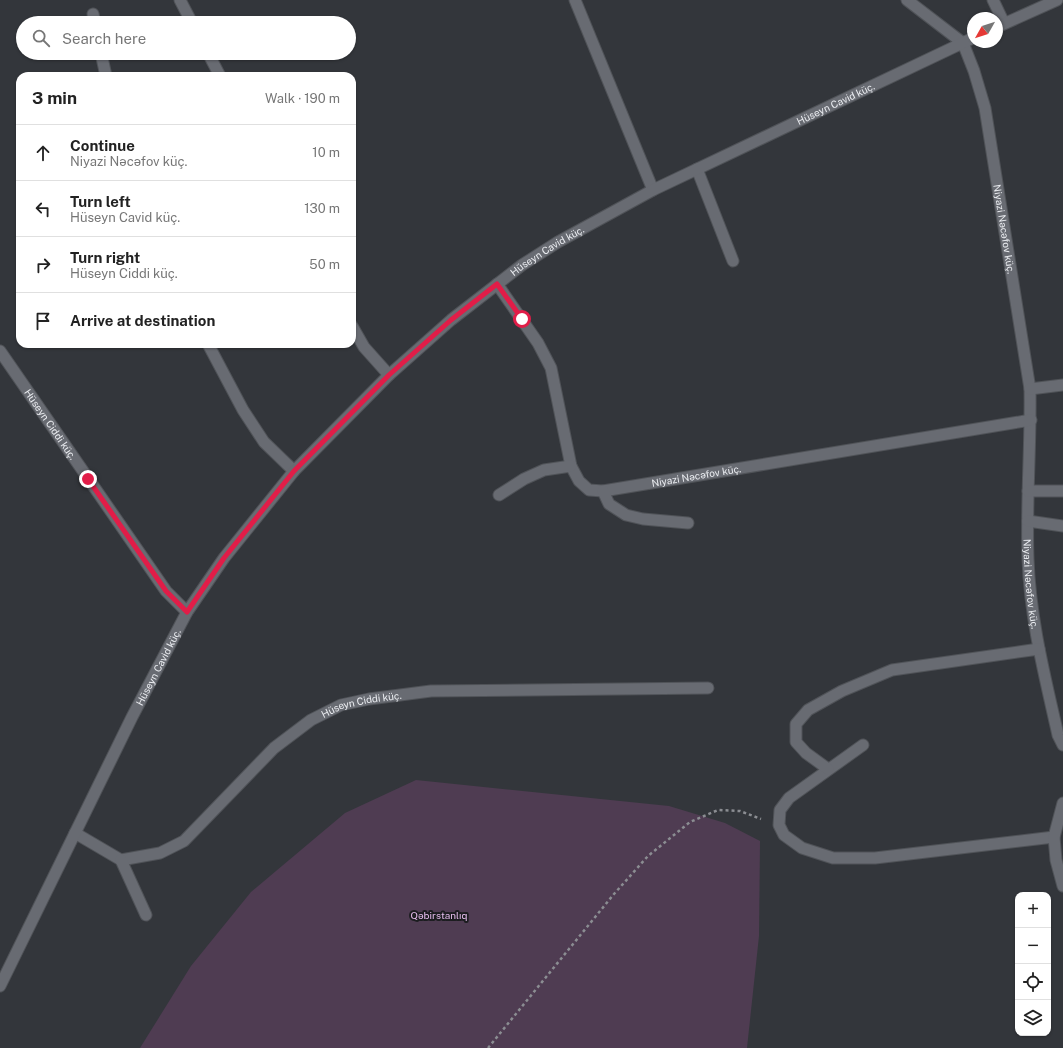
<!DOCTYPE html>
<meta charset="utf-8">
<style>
:root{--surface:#fff;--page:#f6f6f6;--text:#222;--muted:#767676;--line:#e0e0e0}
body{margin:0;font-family:"Public Sans",sans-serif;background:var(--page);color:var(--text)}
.controls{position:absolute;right:12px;bottom:12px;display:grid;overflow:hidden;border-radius:8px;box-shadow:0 1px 3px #0004}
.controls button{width:36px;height:36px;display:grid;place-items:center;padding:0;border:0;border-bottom:1px solid var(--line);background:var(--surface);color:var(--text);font:20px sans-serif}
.compass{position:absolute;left:967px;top:12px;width:36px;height:36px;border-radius:50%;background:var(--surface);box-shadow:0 1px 3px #0004;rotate:231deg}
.stop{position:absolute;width:12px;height:12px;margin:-9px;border:3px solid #e11d48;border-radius:50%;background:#fff}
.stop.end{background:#e11d48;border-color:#fff;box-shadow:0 1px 4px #0008}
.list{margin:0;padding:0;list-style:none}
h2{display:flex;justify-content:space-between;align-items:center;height:52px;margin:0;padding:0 16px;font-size:17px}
h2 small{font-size:13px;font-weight:400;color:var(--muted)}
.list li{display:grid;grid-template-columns:26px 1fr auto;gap:12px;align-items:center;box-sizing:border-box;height:56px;padding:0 16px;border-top:1px solid var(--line)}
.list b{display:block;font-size:15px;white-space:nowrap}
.list p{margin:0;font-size:13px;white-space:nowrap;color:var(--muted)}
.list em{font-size:13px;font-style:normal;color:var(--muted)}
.icon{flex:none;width:22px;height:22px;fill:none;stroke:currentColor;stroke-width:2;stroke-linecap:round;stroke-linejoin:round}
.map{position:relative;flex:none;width:1063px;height:1048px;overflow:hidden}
.search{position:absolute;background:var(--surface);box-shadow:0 1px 3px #0004;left:16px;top:16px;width:340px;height:44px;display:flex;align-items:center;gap:10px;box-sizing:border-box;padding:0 14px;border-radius:22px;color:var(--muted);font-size:15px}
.panel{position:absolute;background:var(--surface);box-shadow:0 1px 3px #0004;left:16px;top:72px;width:340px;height:276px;border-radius:12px}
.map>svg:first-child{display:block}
</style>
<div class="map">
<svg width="1063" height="1048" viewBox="0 0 1063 1048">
<rect width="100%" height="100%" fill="#33363b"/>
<path fill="#4f3c52" d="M416,780l253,26 56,17 35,18 -1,95 -12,112h-607l51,-82 60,-74 94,-79z"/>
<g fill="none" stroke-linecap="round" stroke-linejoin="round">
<defs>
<g id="minor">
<path d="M180,0l12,23"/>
<path d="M575,0l78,190"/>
<path id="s1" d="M907,0l56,43 11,28 11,37 45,281c1,56 -4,113 -2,170 2,60 17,118 30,176l5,10"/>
<path d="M993,0l11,23"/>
<path d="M93,14l2,9"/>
<path d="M101,53l5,23"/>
<path d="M208,53l12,23"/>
<path d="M697,169l36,92"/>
<path id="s2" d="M497,284l41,59 13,25 20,98 8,15 10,9 14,1 428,-71"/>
<path d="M352,326l12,21 25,28"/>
<path d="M208,344l35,66 21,32 30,29"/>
<path id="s3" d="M0,351l166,240 21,21"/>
<path d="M1030,389l33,-4"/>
<path d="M603,491l6,13 17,11 17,4 45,4"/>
<path d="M1028,491h35"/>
<path d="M499,495l25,-16 20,-9 27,-4"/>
<path d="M1028,521l35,5"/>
<path d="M863,745l-74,53 -9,12 -1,15 5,10 18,13 31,10h42l179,-21"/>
<path d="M828,769l-22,-16 -10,-11v-18l12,-14 34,-19 50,-21 147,-21"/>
<path d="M1063,803l-9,34 2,23 7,26"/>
<path id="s4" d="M75,833l46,27 39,-7 24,-12 90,-93 37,-28 30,-15 28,-6 62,-8 277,-3"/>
<path d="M121,860l25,55"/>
</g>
<g id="tertiary">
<path d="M997,27l60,-27"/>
<path id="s5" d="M0,986l132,-269 55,-105 37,-54 70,-87 95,-96 62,-55 71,-55 36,-23 95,-52 320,-152"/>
</g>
</defs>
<use href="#minor" stroke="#505358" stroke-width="13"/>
<use href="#tertiary" stroke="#505358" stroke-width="13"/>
<path stroke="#8b8d92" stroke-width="2.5" stroke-dasharray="3 3" stroke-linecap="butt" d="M488,1048l126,-154 34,-38 42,-34 28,-12 22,1 21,8"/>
<use href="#minor" stroke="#686b72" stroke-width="11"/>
<use href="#tertiary" stroke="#686b72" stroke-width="11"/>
</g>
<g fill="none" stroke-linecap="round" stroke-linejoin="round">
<path stroke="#e11d48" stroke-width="5" d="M88,479l78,112 21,21 37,-54 70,-87 95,-96 62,-55 46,-36 25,35"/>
</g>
<g text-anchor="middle" stroke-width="4" stroke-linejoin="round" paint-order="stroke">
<g font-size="10" fill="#ebedf1" stroke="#1c1d20">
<text dy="4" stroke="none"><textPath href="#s5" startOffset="1256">Hüseyn Cavid küç.</textPath></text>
<text dy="4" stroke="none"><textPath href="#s1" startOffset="262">Niyazi Nəcəfov küç.</textPath></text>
<text dy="4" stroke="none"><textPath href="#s5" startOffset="932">Hüseyn Cavid küç.</textPath></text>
<text dy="4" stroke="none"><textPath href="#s3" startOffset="89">Hüseyn Ciddi küç.</textPath></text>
<text dy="4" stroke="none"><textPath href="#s2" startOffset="339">Niyazi Nəcəfov küç.</textPath></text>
<text dy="4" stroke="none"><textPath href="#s1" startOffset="619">Niyazi Nəcəfov küç.</textPath></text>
<text dy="4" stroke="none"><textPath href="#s5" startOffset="356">Hüseyn Cavid küç.</textPath></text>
<text dy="4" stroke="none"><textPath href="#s4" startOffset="349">Hüseyn Ciddi küç.</textPath></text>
</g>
<g font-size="10" fill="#e5bcec" stroke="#1c1d20">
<text x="439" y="919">Qəbirstanlıq</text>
</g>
</g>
</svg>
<div class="controls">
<button>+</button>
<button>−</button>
<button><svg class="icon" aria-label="locate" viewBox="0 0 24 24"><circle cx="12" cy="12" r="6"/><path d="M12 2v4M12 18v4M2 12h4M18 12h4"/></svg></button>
<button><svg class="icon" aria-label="layers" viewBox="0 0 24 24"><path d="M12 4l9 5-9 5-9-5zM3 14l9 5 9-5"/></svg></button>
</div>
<svg class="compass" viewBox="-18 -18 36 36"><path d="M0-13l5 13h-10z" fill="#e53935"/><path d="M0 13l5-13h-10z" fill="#767676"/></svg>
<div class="stop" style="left:522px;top:319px"></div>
<div class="stop end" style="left:88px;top:479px"></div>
<div class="search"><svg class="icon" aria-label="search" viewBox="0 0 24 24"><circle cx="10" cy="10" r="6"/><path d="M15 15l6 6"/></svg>Search here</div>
<section class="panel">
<h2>3 min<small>Walk · 190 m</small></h2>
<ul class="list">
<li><svg class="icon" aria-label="ahead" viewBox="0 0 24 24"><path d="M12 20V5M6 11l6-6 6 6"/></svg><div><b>Continue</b><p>Niyazi Nəcəfov küç.</p></div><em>10 m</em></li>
<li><svg class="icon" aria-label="left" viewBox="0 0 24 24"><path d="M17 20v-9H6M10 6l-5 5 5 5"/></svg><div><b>Turn left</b><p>Hüseyn Cavid küç.</p></div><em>130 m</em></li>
<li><svg class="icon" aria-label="right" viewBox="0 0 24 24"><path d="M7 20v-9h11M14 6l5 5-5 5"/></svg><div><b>Turn right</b><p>Hüseyn Ciddi küç.</p></div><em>50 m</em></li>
<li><svg class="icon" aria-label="arrive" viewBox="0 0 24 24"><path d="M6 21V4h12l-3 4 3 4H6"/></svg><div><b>Arrive at destination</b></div></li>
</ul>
</section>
</div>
